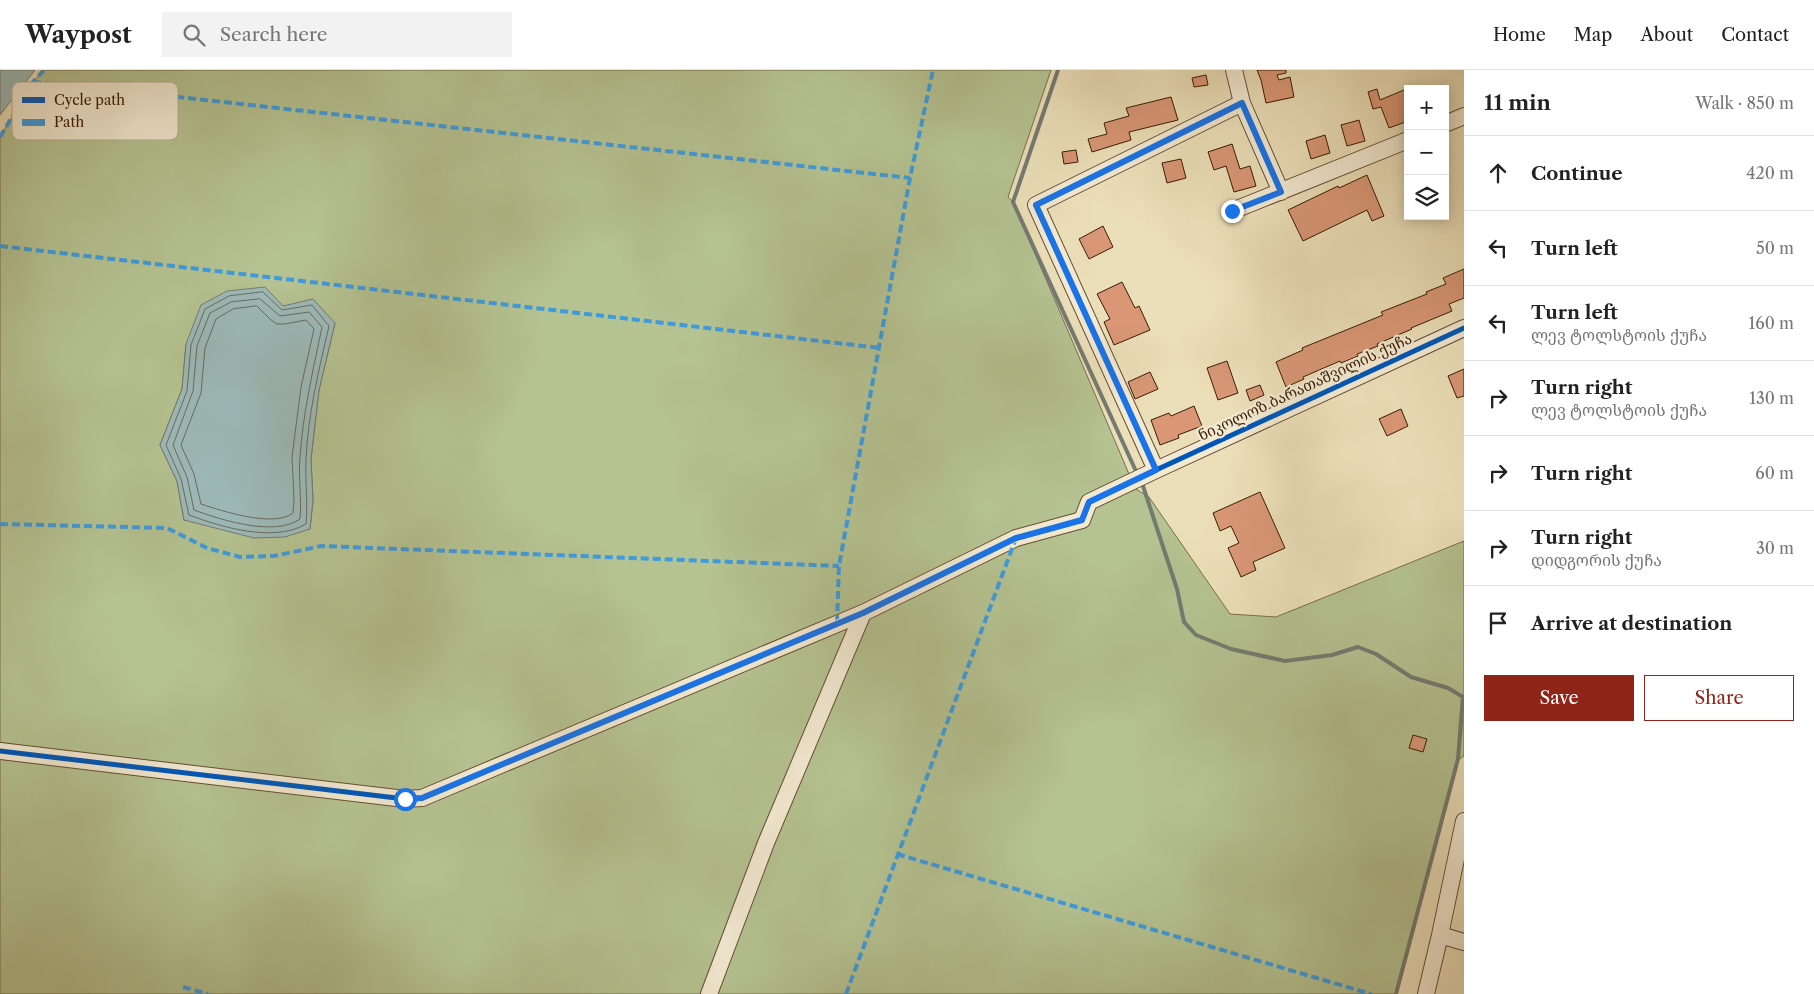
<!DOCTYPE html>
<meta charset="utf-8">
<style>
:root{--surface:#fff;--page:#f2f2f2;--text:#222;--muted:#767676;--line:#e0e0e0;--accent:#8f2418}
body{margin:0;font-family:"Libre Caslon Text","Noto Serif Georgian",serif;background:var(--page);color:var(--text)}
.controls{position:absolute;right:15px;top:15px;display:grid;overflow:hidden;border-radius:0px;box-shadow:0 2px 12px #0003}
.controls button{width:45px;height:45px;display:grid;place-items:center;padding:0;border:0;border-bottom:1px solid var(--line);background:var(--surface);color:var(--text);font:25px sans-serif}
.stop{position:absolute;width:15px;height:15px;margin:-11px;border:4px solid #1a73e8;border-radius:50%;background:#fff}
.stop.end{background:#1a73e8;border-color:#fff;box-shadow:0 1px 5px #0008}
.list{margin:0;padding:0;list-style:none}
h2{display:flex;justify-content:space-between;align-items:center;height:65px;margin:0;padding:0 20px;font-size:21px}
h2 small{font-size:16px;font-weight:400;color:var(--muted)}
.list li{display:grid;grid-template-columns:32px 1fr auto;gap:15px;align-items:center;box-sizing:border-box;height:75px;padding:0 20px;border-top:1px solid var(--line)}
.list b{display:block;font-size:19px;white-space:nowrap}
.list p{margin:0;font-size:16px;white-space:nowrap;color:var(--muted)}
.list em{font-size:16px;font-style:normal;color:var(--muted)}
.actions{display:flex;gap:10px;padding:15px 20px}
.actions a{flex:1;padding:11px 0;border:1px solid var(--accent);border-radius:0px;text-align:center;font-size:18px;color:var(--accent)}
.actions .main{background:var(--accent);color:#fff}
.icon{flex:none;width:28px;height:28px;fill:none;stroke:currentColor;stroke-width:2;stroke-linecap:round;stroke-linejoin:round}
.map{position:relative;flex:none;width:1464px;height:924px;overflow:hidden}
header{display:flex;align-items:center;gap:30px;box-sizing:border-box;height:70px;padding:0 25px;background:var(--surface);border-bottom:1px solid var(--line)}
header strong{font-size:24px}
nav{display:flex;gap:28px;margin-inline-start:auto;font-size:18px}
.search{width:350px;height:45px;background:var(--page);display:flex;align-items:center;gap:12px;box-sizing:border-box;padding:0 18px;border-radius:0px;color:var(--muted);font-size:19px}
main{display:flex}
aside{flex:1;background:var(--surface)}
.map>svg:first-child{display:block}
</style>
<header>
<strong>Waypost</strong>
<div class="search"><svg class="icon" aria-label="search" viewBox="0 0 24 24"><circle cx="10" cy="10" r="6"/><path d="M15 15l6 6"/></svg>Search here</div>
<nav><a>Home</a><a>Map</a><a>About</a><a>Contact</a></nav>
</header>
<main>
<div class="map">
<svg width="1464" height="924" viewBox="0 0 1464 924">
<rect width="100%" height="100%" fill="#ebdfb9"/>
<filter id="stains"><feTurbulence type="fractalNoise" baseFrequency=".004" numOctaves="4"/><feColorMatrix values="0 0 0 0 .2 0 0 0 0 .09 0 0 0 0 .02 0 0 0 .5 -.17"/></filter>
<radialGradient id="worn" r=".72"><stop offset=".6" stop-color="#630" stop-opacity="0"/><stop offset="1" stop-color="#630" stop-opacity=".3"/></radialGradient>
<path fill="#b5c291" stroke="#776f4a" fill-rule="evenodd" d="M44,0h1007l-43,127 5,5 116,272 -40,28 42,-16 18,11 81,117 46,3 188,-76v215l-6,4 -62,234h-1396v-857l33,-55zM335,253l-16,67 -8,69 2,41 -3,29 -126,-9 -7,-39 -17,-36 22,-56 4,-45z"/>
<path fill="#9cbab9" stroke="#747b70" d="M0,0h35l-35,45z
M265,217l18,19 30,-7 22,24 -16,67 -8,69 2,41 -3,29 -25,8 -31,1 -70,-18 -7,-39 -17,-36 22,-56 4,-45 15,-39 26,-14z"/>
<g fill="none" stroke-linecap="round" stroke-linejoin="round">
<path stroke="#6a6b5e" stroke-width="1" d="M263,222l19,18 30,-5 17,21c-10,43 -21,88 -23,133 -1,22 2,43 0,65 -32,19 -85,3 -117,-9l-8,-36 -15,-34 21,-54 4,-46 14,-36 24,-13z
M260,229l20,17 29,-4 13,15c-9,43 -19,86 -22,130 -2,21 2,42 0,62 -25,18 -79,1 -106,-9l-7,-33 -14,-32 20,-54 4,-45 13,-33 21,-11z
M257,236l14,14 6,4h8l21,-4 8,9 -13,58 -9,70 2,42 -1,14c-19,15 -71,-2 -92,-9l-7,-30 -13,-29 20,-52 4,-45 11,-29 17,-10z"/>
<path stroke="#747b70" stroke-width="4" d="M1058,0l-45,132 122,267
M1143,416l34,103 7,33 12,13 35,14 54,12 47,-6 26,-8 18,7 35,23 37,11 15,9 -5,62 -62,235"/>
</g>
<path fill="#d99776" stroke="#391c02" d="M1257,0h29v3l-9,2 2,5 11,-3 4,20 -28,6 -5,-23z
M1206,5l2,10 -14,2 -2,-9z
M1377,19l3,11 24,-10 4,10v21l-19,7 -8,-21 -8,2 -5,-17z
M1171,27l7,23 -49,12 2,8 -39,12 -4,-13 19,-5 -3,-11 25,-7 -3,-8z
M1359,50l6,21 -18,5 -6,-21z
M1325,65l5,18 -19,6 -5,-18z
M1232,74l8,25 10,-3 6,20 -22,6 -8,-26 -12,4 -6,-18z
M1076,80l2,12 -14,2 -2,-12z
M1181,89l5,19 -19,5 -5,-20z
M1367,105l17,41 -12,5 -5,-11 -64,31 -15,-31 50,-24 1,2z
M1103,156l10,21 -24,12 -10,-20z
M1464,199v29l-15,6 3,7 -41,17 1,1 -35,15 1,2 -21,8 1,2 -17,7 -1,-2 -37,16 1,2 -18,8 -10,-25 27,-12 -1,-2 81,-33 -2,-3 46,-18 -1,-2 20,-8 -3,-6z
M1122,212l13,26 4,-2 11,24 -36,15 -10,-23 6,-3 -13,-25z
M1227,291l11,32 -20,7 -11,-32z
M1464,299v27l-7,2 -9,-22z
M1150,302l8,17 -23,10 -7,-17z
M1260,315l4,10 -14,6 -4,-11z
M1194,336l8,20 -24,9 1,3 -19,7 -9,-25 18,-7 2,3z
M1401,339l7,17 -21,10 -8,-17z
M1260,422l25,56 -32,14 3,8 -15,7 -13,-29 11,-5 -8,-17 -11,5 -7,-18z
M1413,665l14,4 -4,13 -14,-4z"/>
<g fill="none" stroke-linecap="round" stroke-linejoin="round">
<defs>
<path id="minor" d="M1234,0l8,33 39,89
M1445,54l19,-8
M1232,141l176,-71
M1156,400l-120,-265 206,-102
M0,681l405,48 17,-1 441,-185 153,-75 66,-18 7,-18 67,-32 308,-142
M1440,865l24,7
M709,924l57,-151 97,-230
M1426,924l14,-59 24,-114"/>
</defs>
<use href="#minor" stroke="#664d30" stroke-width="18"/>
<use href="#minor" stroke="#f2ead2" stroke-width="16"/>
<path stroke="#3e9bdd" stroke-width="4" stroke-dasharray="8 4" stroke-linecap="butt" d="M33,12l73,7 804,89
M0,67l33,-55 11,-12
M0,176l880,102
M0,454l167,4 40,20 33,9 34,-1 47,-10 518,20
M837,553l2,-57 71,-388 23,-108
M897,784l474,140
M183,917l25,7
M846,924l170,-456"/>
<defs>
<path id="cycleway" d="M1156,400l-120,-265 206,-102
M0,681l405,48 17,-1 441,-185 153,-75 66,-18 7,-18 67,-32 308,-142"/>
</defs>
<use href="#cycleway" stroke="#f2ead2" stroke-width="8"/>
<use href="#cycleway" stroke="#0057b8" stroke-width="5"/>
</g>
<g fill="none" stroke-linecap="round" stroke-linejoin="round">
<path stroke="#1a73e8" stroke-width="6" d="M405,729l17,-1 441,-185 153,-75 66,-18 7,-18 67,-32 -120,-265 206,-102 39,89 -49,19"/>
</g>
<g text-anchor="middle" stroke-width="4.5" stroke-linejoin="round" paint-order="stroke">
<g font-size="15" fill="#391c02" stroke="#f2ead2">
<text transform="translate(1305 317) rotate(-25)" y="5">ნიკოლოზ ბარათაშვილის ქუჩა</text>
</g>
</g>
<rect x="12" y="12" width="166" height="58" rx="8" fill="#f2ead2" stroke="#baac94" stroke-width="1"/>
<rect x="22" y="27" width="23" height="6" fill="#0057b8"/>
<rect x="22" y="49" width="23" height="7" fill="#3e9bdd"/>
<g font-size="14" fill="#391c02">
<text x="54" y="35">Cycle path</text>
<text x="54" y="57">Path</text>
</g>
<rect width="100%" height="100%" filter="url(#stains)"/>
<rect width="100%" height="100%" fill="url(#worn)"/>
</svg>
<div class="controls">
<button>+</button>
<button>−</button>
<button><svg class="icon" aria-label="layers" viewBox="0 0 24 24"><path d="M12 4l9 5-9 5-9-5zM3 14l9 5 9-5"/></svg></button>
</div>
<div class="stop" style="left:405px;top:729px"></div>
<div class="stop end" style="left:1232px;top:141px"></div>
</div>
<aside>
<h2>11 min<small>Walk · 850 m</small></h2>
<ul class="list">
<li><svg class="icon" aria-label="ahead" viewBox="0 0 24 24"><path d="M12 20V5M6 11l6-6 6 6"/></svg><div><b>Continue</b></div><em>420 m</em></li>
<li><svg class="icon" aria-label="left" viewBox="0 0 24 24"><path d="M17 20v-9H6M10 6l-5 5 5 5"/></svg><div><b>Turn left</b></div><em>50 m</em></li>
<li><svg class="icon" aria-label="left" viewBox="0 0 24 24"><path d="M17 20v-9H6M10 6l-5 5 5 5"/></svg><div><b>Turn left</b><p>ლევ ტოლსტოის ქუჩა</p></div><em>160 m</em></li>
<li><svg class="icon" aria-label="right" viewBox="0 0 24 24"><path d="M7 20v-9h11M14 6l5 5-5 5"/></svg><div><b>Turn right</b><p>ლევ ტოლსტოის ქუჩა</p></div><em>130 m</em></li>
<li><svg class="icon" aria-label="right" viewBox="0 0 24 24"><path d="M7 20v-9h11M14 6l5 5-5 5"/></svg><div><b>Turn right</b></div><em>60 m</em></li>
<li><svg class="icon" aria-label="right" viewBox="0 0 24 24"><path d="M7 20v-9h11M14 6l5 5-5 5"/></svg><div><b>Turn right</b><p>დიდგორის ქუჩა</p></div><em>30 m</em></li>
<li><svg class="icon" aria-label="arrive" viewBox="0 0 24 24"><path d="M6 21V4h12l-3 4 3 4H6"/></svg><div><b>Arrive at destination</b></div></li>
</ul>
<div class="actions"><a class="main">Save</a><a>Share</a></div>
</aside>
</main>
